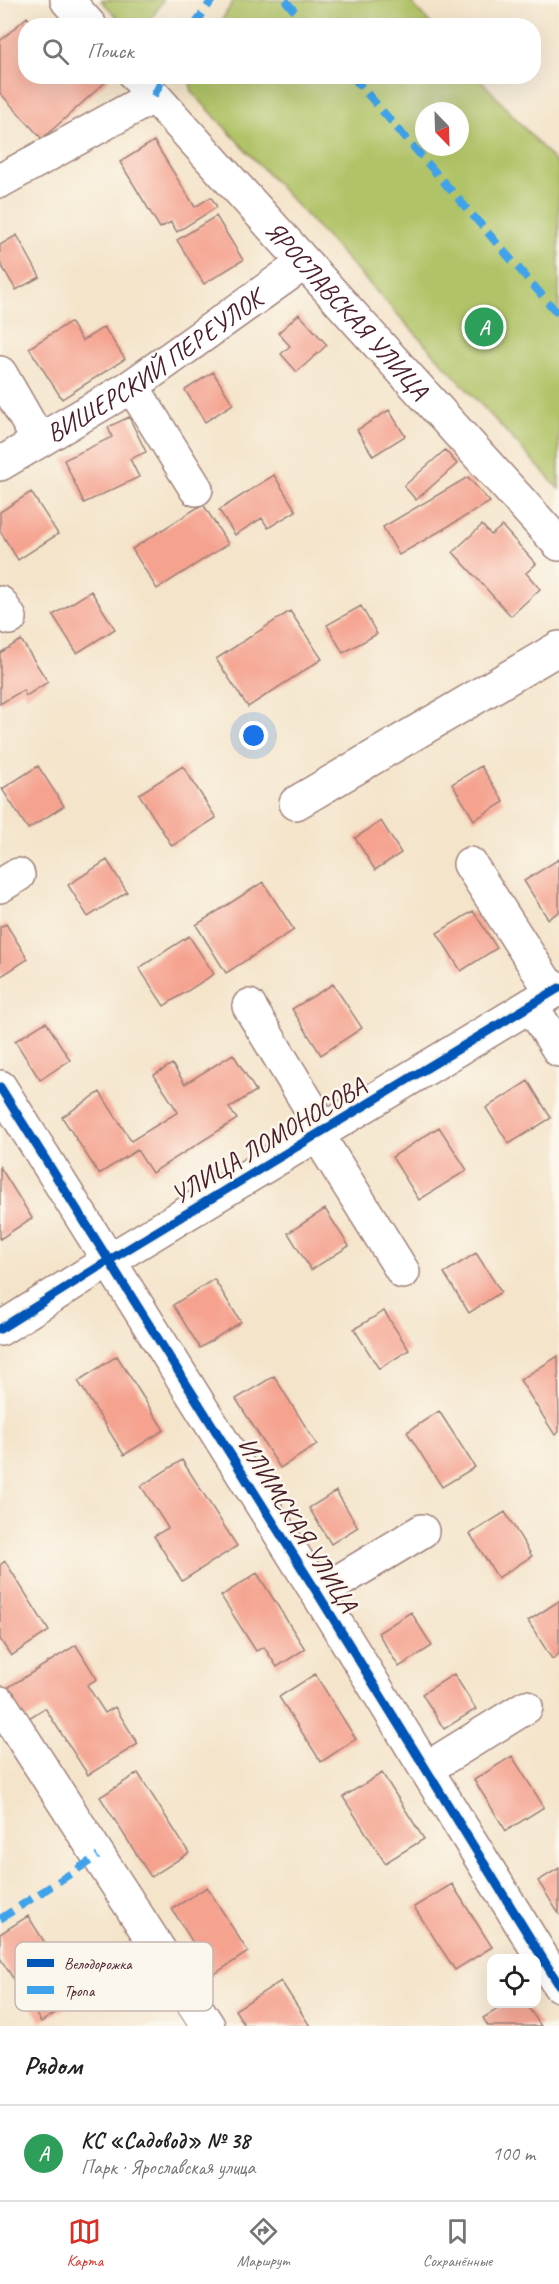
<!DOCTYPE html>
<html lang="ru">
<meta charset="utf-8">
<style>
:root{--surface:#fff;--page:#f6f6f6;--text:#222;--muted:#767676;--line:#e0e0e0;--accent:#d93025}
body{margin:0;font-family:Caveat,sans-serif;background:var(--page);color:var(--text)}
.controls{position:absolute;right:18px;bottom:18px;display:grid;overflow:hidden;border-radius:12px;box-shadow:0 6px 24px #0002}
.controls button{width:54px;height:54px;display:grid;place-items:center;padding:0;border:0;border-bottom:2px solid var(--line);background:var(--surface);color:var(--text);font:30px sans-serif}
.compass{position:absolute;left:415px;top:102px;width:54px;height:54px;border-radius:50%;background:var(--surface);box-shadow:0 6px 24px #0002;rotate:157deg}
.you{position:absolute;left:254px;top:736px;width:21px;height:21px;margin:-15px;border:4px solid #fff;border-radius:50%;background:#1a73e8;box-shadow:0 0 0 9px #1a73e833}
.badge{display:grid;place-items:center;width:39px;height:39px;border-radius:50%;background:var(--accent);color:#fff;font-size:20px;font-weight:700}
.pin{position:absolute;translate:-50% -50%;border:3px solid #fff;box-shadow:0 2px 6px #0006}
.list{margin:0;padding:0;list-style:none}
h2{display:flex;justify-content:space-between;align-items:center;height:78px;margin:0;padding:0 24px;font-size:26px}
h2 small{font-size:20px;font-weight:400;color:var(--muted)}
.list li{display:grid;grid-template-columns:39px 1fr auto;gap:18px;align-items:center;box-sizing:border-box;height:96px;padding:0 24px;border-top:2px solid var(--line)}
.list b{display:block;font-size:22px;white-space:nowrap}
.list p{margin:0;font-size:20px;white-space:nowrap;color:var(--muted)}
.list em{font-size:20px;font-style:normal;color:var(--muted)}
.icon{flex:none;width:33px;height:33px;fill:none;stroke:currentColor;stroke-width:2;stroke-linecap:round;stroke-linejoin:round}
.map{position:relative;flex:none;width:559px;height:2026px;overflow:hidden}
.search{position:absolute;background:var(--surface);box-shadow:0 6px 24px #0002;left:18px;right:18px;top:18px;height:66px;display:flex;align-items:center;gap:15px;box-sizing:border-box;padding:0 21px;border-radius:24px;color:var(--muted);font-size:22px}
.sheet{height:174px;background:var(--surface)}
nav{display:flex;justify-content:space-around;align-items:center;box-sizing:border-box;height:84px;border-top:2px solid var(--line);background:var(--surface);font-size:16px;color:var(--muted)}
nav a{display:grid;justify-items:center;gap:3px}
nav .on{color:var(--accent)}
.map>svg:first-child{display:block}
</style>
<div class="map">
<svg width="559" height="2026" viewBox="0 0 559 2026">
<rect width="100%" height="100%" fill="#fbf7ec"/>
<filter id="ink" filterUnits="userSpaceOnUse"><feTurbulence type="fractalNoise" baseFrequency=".0167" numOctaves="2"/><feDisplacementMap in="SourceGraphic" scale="12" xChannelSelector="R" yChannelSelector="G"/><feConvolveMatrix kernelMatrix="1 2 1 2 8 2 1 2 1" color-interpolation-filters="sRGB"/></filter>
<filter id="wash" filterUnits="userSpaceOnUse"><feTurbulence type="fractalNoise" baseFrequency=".008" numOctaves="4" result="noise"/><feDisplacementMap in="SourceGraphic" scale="24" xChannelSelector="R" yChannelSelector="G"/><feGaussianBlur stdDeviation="1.35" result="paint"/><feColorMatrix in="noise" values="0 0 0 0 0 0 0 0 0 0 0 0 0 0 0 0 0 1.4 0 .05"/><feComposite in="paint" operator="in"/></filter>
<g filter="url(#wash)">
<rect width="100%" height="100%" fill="#f4e4ca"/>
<path fill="#b1c367" stroke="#7e7149" stroke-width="1.5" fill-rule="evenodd" d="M101,0h62l-16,26 -23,-1z
M234,0h175l23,25h-213z
M189,77h289l81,89v323l-367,-397zM424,111h36v36h-36z"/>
<g id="blocks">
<path fill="#f5a28f" d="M27,17l8,9h-9v50l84,2 -68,61 -42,-46v-52z
M154,141l41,66 16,-10 6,10 -40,25 -6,-10 -11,6 -40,-66z
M216,216l27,44 -39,24 -27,-44z
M17,235l23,42 -24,13 -16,-27v-18z
M299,314l28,31 -30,27 -16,-18 9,-8 -12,-13z
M70,322l12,19 22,-14 21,32 -63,40 -33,-51z
M213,372l20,32 -28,18 -20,-32z
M389,410l16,26 -32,20 -16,-26z
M129,417l17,35 -16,7 9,18 -55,26 -20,-43 48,-23 -4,-10z
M445,450l12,14 -41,36 -12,-14z
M274,475l22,36 -28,17 -6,-10 -27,17 -16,-25z
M468,477l22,25 -91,53 -16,-28z
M31,492l27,42 -40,26 -18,-29v-19z
M203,504l25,40 -71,45 -25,-40z
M482,525l9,10 11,-9 34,38 -10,9 14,16 -29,27 -58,-64z
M91,591l24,38 -38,24 -24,-38z
M361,606l16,28 -34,19 -16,-28z
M290,611l32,48 -74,48 -32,-48z
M21,640l27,42 -22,14 -3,-6 -23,14v-51z
M38,766l26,40 -36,23 -26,-40z
M183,766l33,52 -44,28 -33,-52z
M481,766l23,36 -30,18 -22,-36z
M381,821l20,32 -26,17 -20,-32z
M559,859v53l-11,7 -24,-38z
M107,860l20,32 -39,25 -20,-32z
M263,882l31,48 -68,43 -30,-48z
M473,911l24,37 -36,23 -24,-38z
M6,924l22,35 -28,18v-50z
M189,936l25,38 -50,32 -25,-38z
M333,984l29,44 -41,27 -29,-46z
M46,1022l24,38 -30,20 -25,-39z
M233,1054l23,37 -27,17 8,11 -85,54 -15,-23 -38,24 -37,-57 38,-25 31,49 47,-29 -24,-37 18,-11 13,20z
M528,1081l23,37 -42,26 -23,-36z
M439,1127l28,43 -48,30 -27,-43z
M0,1167l32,51 -32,21z
M325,1209l24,37 -38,24 -23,-37z
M476,1253l25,39 -32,21 -25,-40z
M214,1279l27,43 -41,26 -27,-43z
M384,1311l25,39 -30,19 -25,-40z
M117,1356l47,74 -40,25 -46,-74z
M558,1356l1,76 -4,3 -35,-55z
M274,1376l43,69 -37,23 -44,-69z
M439,1411l36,56 -33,20 -35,-55z
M182,1460l55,86 -55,35 -28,-45 14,-8 -27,-42z
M336,1491l22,36 -27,17 -22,-36z
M505,1512l27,44 -34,22 -28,-44z
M5,1561l44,70 -38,25 -11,-17v-74z
M257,1573l48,76 -28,18 -13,-20 -8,4 -35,-55z
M559,1601v53l-7,5 -24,-38z
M411,1612l21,34 -33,21 -21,-34z
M76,1645l21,34 -10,6 18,28 10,-6 23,37 -50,31 -43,-67 -21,13 -20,-31z
M315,1674l41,65 -35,23 -42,-65z
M454,1674l22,35 -32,20 -22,-35z
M512,1756l32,51 -38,24 -32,-51z
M138,1773l51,80 -38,24 -51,-80z
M382,1773l42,66 -39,24 -42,-66z
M559,1868v46l-21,-33z
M452,1884l40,63 -37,23 -41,-63z
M207,1887l41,65 -35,23 -41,-66z
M28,1916l52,82 -39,24 -41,-64v-24z
M281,1981l29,45h-65l-10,-16z
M506,2004h20l15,22h-53l-5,-8z"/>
</g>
</g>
<g filter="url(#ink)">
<use href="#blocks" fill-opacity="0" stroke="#9f827a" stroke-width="1.5"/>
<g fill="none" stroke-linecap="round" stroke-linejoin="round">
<defs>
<g id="minor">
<path d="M67,0l23,26"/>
<path id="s1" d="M136,76l423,468"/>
<path d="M0,181l154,-85"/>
<path d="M0,373l39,68"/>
<path d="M132,386l64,103"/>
<path id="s2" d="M0,464l132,-78 172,-123"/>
<path d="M0,603l10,15"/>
<path d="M296,803l263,-155"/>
<path d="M470,864l82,128"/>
<path d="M0,886l18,-11"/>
<path d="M531,1005l28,45"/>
<path d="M249,1006l75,124"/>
<path d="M0,1087l318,507 241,391"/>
<path d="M317,1134l86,138"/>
<path d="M0,1329l108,-68 451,-273"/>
<path d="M318,1594l104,-63"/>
<path d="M0,1703l208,323"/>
<path d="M426,1769l100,-62"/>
</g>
</defs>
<use href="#minor" stroke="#9f827a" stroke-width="36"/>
<use href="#minor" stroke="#fff" stroke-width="33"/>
<path stroke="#40a2eb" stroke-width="8" stroke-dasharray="15 8" stroke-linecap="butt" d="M285,0l22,26
M194,26l18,-26
M352,76l207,239
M154,96l10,-20
M0,1919l98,-63"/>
<defs>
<path id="cycleway" d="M0,1087l318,507 241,391
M0,1329l108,-68 451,-273"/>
</defs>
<use href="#cycleway" stroke="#fbf7ec" stroke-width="13"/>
<use href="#cycleway" stroke="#0057b8" stroke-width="9"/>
</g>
</g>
<g text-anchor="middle" stroke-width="5" stroke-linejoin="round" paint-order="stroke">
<g font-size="26" fill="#4a1f2b" stroke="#fbf7ec">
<text dy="9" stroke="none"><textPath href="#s1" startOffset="315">ЯРОСЛАВСКАЯ УЛИЦА</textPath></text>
<text dy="9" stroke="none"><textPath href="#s2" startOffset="183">ВИШЕРСКИЙ ПЕРЕУЛОК</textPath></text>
<text transform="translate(268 1140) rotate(-31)" y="9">УЛИЦА ЛОМОНОСОВА</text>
<text transform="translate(298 1524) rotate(58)" y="9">ИЛИМСКАЯ УЛИЦА</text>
</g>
</g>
<rect x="15" y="1942" width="198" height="69" rx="9" fill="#fbf7ec" stroke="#c6b6b2" stroke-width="1.5"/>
<rect x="27" y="1959" width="27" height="8" fill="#0057b8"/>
<rect x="27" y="1986" width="27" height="8" fill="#40a2eb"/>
<g font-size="16" fill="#4a1f2b">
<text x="64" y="1969">Велодорожка</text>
<text x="64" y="1996">Тропа</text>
</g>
</svg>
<div class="controls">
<button><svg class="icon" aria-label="locate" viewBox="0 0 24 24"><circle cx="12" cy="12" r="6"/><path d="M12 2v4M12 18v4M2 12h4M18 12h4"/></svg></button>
</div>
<svg class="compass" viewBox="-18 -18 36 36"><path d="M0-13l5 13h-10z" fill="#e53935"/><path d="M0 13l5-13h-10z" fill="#767676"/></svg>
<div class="you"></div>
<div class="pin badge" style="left:484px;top:327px;background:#2e9e5b">A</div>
<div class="search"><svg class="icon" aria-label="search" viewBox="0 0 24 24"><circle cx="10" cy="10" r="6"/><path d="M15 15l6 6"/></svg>Поиск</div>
</div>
<section class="sheet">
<h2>Рядом<small></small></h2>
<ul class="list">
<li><span class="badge" style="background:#2e9e5b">A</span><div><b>КС «Садовод» № 38</b><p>Парк · Ярославская улица</p></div><em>100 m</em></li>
</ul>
</section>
<nav>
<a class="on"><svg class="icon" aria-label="map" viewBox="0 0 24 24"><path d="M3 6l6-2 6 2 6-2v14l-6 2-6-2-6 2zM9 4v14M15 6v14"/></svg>Карта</a>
<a><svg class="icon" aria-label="directions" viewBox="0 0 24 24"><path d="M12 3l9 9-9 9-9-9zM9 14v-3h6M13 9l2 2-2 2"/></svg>Маршрут</a>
<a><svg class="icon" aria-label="saved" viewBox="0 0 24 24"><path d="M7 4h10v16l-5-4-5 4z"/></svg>Сохранённые</a>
</nav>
